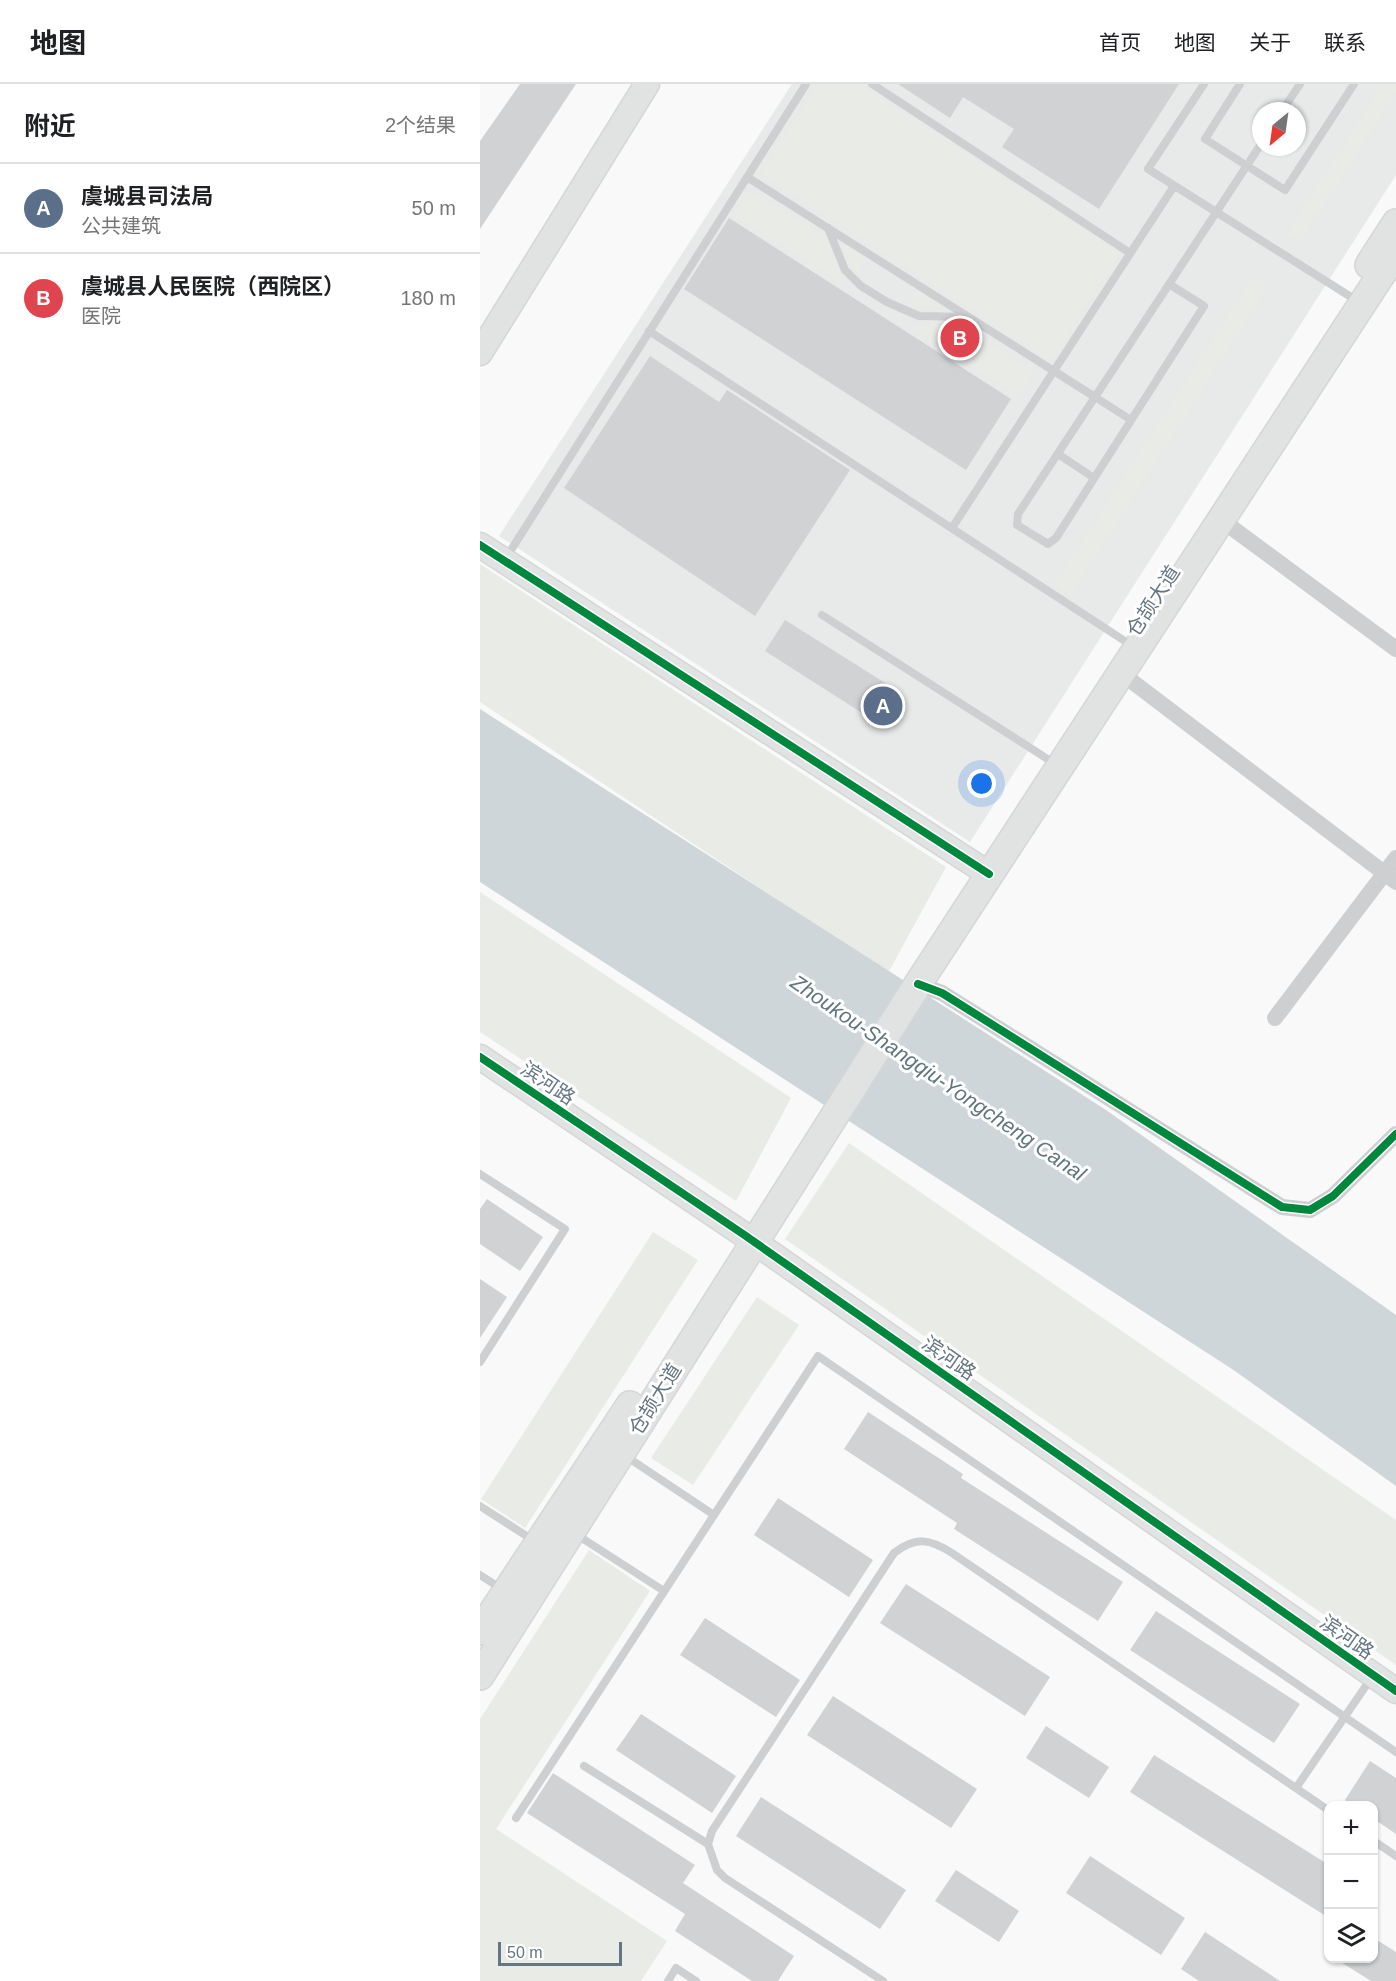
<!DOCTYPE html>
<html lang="zh">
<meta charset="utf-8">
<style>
:root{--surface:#fff;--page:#f6f6f6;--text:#202124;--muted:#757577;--line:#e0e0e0;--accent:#0b8043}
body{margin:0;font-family:Helvetica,"Noto Sans SC",sans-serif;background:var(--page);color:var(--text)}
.controls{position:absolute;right:18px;bottom:18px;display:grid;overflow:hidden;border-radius:12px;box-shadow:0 2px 4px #0004}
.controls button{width:54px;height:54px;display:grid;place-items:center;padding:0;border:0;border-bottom:2px solid var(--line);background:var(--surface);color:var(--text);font:30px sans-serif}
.compass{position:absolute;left:772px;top:18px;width:54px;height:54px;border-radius:50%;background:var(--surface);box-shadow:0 2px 4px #0004;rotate:209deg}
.scale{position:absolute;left:18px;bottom:15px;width:124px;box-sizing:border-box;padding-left:6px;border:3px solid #657683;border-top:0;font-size:16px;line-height:21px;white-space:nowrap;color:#657683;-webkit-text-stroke:4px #fff;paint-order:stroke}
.you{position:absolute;left:502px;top:700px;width:21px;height:21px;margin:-15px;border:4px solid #fff;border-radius:50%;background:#1a73e8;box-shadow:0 0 0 9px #1a73e833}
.badge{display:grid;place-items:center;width:39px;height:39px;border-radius:50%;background:var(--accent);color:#fff;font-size:20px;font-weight:700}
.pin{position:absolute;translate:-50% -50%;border:3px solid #fff;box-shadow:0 2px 6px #0006}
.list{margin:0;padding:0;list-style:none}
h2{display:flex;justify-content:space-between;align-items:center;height:78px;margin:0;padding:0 24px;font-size:26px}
h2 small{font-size:20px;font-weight:400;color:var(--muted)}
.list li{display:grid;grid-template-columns:39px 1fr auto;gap:18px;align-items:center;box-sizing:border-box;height:90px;padding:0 24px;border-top:2px solid var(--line)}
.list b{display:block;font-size:22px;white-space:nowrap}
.list p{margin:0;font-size:20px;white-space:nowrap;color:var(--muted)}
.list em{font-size:20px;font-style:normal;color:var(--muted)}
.icon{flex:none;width:33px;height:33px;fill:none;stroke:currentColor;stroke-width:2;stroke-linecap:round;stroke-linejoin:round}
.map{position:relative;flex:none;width:916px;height:1897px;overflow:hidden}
header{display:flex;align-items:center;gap:36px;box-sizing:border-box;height:84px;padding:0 30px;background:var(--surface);border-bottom:2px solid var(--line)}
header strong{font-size:28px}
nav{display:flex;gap:33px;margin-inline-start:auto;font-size:21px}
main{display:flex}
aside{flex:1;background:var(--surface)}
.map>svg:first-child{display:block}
</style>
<header>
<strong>地图</strong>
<nav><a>首页</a><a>地图</a><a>关于</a><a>联系</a></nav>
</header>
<main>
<aside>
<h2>附近<small>2个结果</small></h2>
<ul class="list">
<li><span class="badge" style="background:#5c6f8a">A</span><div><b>虞城县司法局</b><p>公共建筑</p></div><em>50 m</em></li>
<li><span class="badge" style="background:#e0444e">B</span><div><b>虞城县人民医院（西院区）</b><p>医院</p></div><em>180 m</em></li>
</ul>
</aside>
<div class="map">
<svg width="916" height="1897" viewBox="0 0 916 1897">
<rect width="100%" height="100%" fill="#f9f9f9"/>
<path fill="#e8e9e9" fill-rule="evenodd" d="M312,0h604v91l-426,667 -471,-306zM781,27h36v36h-36z"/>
<path fill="#e8ebe6" d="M338,0h40l262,169 -69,107 -290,-187z
M903,0h13v9l-96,149 -13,-9z
M269,107l76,45 21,49 -113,-70z
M360,159l26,16 -8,15z
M773,193l15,10 -198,309 -16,-11z
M437,207l25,17 -35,-2z
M479,239l74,48 -14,25 -113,-70z
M0,480l466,303 -58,106 -408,-271z
M0,808l311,206 -55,103 -256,-169z
M369,1059l547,377v145l-611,-426z
M173,1148l45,28 -173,268 -44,-29z
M277,1213l42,28 -106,160 -42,-27z
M109,1466l61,41 -154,238 171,112 -26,40h-161v-262z"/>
<path fill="#ced6d9" d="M0,625l626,401 290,205v171l-161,-115 -755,-489z"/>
<path fill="#d0d2d3" d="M40,0h56l-96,145v-88z
M418,0h281l-80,125 -97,-62 12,-18 -51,-32 -13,21z
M249,134l282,181 -45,71 -282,-181z
M170,272l69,46 8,-12 123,80 -95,146 -191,-128z
M305,536l105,66 -20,32 -105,-67z
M7,1115l56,38 -23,34 -40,-27v-35z
M0,1195l27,18 -27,41z
M388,1328l95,62 -2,4 162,104 -25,39 -144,-92 3,-6 -113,-74z
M298,1414l95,62 -24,37 -95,-62z
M426,1500l144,93 -25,39 -145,-93z
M676,1527l144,93 -26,39 -144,-93z
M225,1534l95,62 -24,37 -96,-62z
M353,1612l144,93 -26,39 -144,-93z
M161,1630l95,62 -24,37 -96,-63z
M566,1642l63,41 -20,31 -63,-40z
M674,1671l175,110v53l-199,-126z
M890,1677l26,17v56l-22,-15v-13h-21l-8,-6z
M73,1689l142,92 -12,18 111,73 -16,25h-26l-77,-50 10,-17 -158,-101z
M281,1713l145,93 -26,39 -144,-93z
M610,1772l95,62 -24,37 -95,-62z
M476,1786l63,41 -20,31 -64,-41z
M725,1848l75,49h-81l-18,-12z
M894,1854l22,14v29h-25l-35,-22h38z"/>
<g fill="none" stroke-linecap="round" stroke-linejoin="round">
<defs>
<path id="secondary" d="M0,269l167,-269
M0,461l509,329
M0,973l263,177 653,457"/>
<path id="primary" d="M889,181l27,-42
M0,1547l150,-226
M0,1592l438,-692 478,-732"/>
</defs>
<use href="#secondary" stroke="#d5d6d7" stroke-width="27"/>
<use href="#primary" stroke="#d5d6d7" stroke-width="30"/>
<path stroke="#cecfd0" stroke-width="8" d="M392,0l258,169
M724,0l-56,85 211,133
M760,0l-35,55 80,51 69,-106
M802,27l18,-27
M267,93l348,220 166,-253
M348,144l17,42 16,16 26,16 32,14 49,1
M169,247l485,316
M651,336l-36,-23 -77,117 -1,11 31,19 8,-6 148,-232 -35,-22
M578,370l36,24
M472,444l222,-342
M26,474l300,-474
M342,531l235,150
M0,1090l85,55 -85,133
M144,1371l90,60
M0,1422l56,36
M94,1449l90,58
M0,1491l22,14
M104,1682l124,78
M816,1704l76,-111
M36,1734l302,-462 578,396
M894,1757l22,15
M188,1897l8,-13 20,13
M403,1897l-158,-103 -8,-8 -9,-26 4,-13 182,-278c22,-17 36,-14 58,0l376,257"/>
<path stroke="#cecfd0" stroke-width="16" d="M736,432l180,133
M641,589l275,209
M438,900l24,9 340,214 28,3 23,-14 63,-62
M795,934l121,-160"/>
<use href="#secondary" stroke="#e1e2e2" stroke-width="24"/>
<use href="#primary" stroke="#e1e2e2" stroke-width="27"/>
<defs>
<path id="cycleway" d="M0,461l509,329
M438,900l24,9 340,214 28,3 23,-14 63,-62
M0,973l263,177 653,457"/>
</defs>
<use href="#cycleway" stroke="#fff" stroke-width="11"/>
<use href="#cycleway" stroke="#00873e" stroke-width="8"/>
</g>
<g text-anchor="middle" stroke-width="6" stroke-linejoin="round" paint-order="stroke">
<g font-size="20" fill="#657683" stroke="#fff">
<text transform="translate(673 517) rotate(-57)" y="7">仓颉大道</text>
<text transform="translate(68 999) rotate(34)" y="7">滨河路</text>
<text transform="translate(469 1274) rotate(35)" y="7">滨河路</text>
<text transform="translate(175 1315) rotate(-58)" y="7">仓颉大道</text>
<text transform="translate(867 1553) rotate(35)" y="7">滨河路</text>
</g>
<g font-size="21" font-style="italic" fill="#60757c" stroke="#fff">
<text transform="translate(458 994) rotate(34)" y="7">Zhoukou-Shangqiu-Yongcheng Canal</text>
</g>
</g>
</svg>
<div class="controls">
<button>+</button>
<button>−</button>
<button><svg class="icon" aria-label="layers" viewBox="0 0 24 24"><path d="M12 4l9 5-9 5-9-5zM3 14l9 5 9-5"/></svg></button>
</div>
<svg class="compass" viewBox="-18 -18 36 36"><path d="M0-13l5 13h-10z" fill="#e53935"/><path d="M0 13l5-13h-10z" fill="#757577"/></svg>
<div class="scale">50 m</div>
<div class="you"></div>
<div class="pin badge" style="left:403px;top:622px;background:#5c6f8a">A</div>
<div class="pin badge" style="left:480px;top:254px;background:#e0444e">B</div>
</div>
</main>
